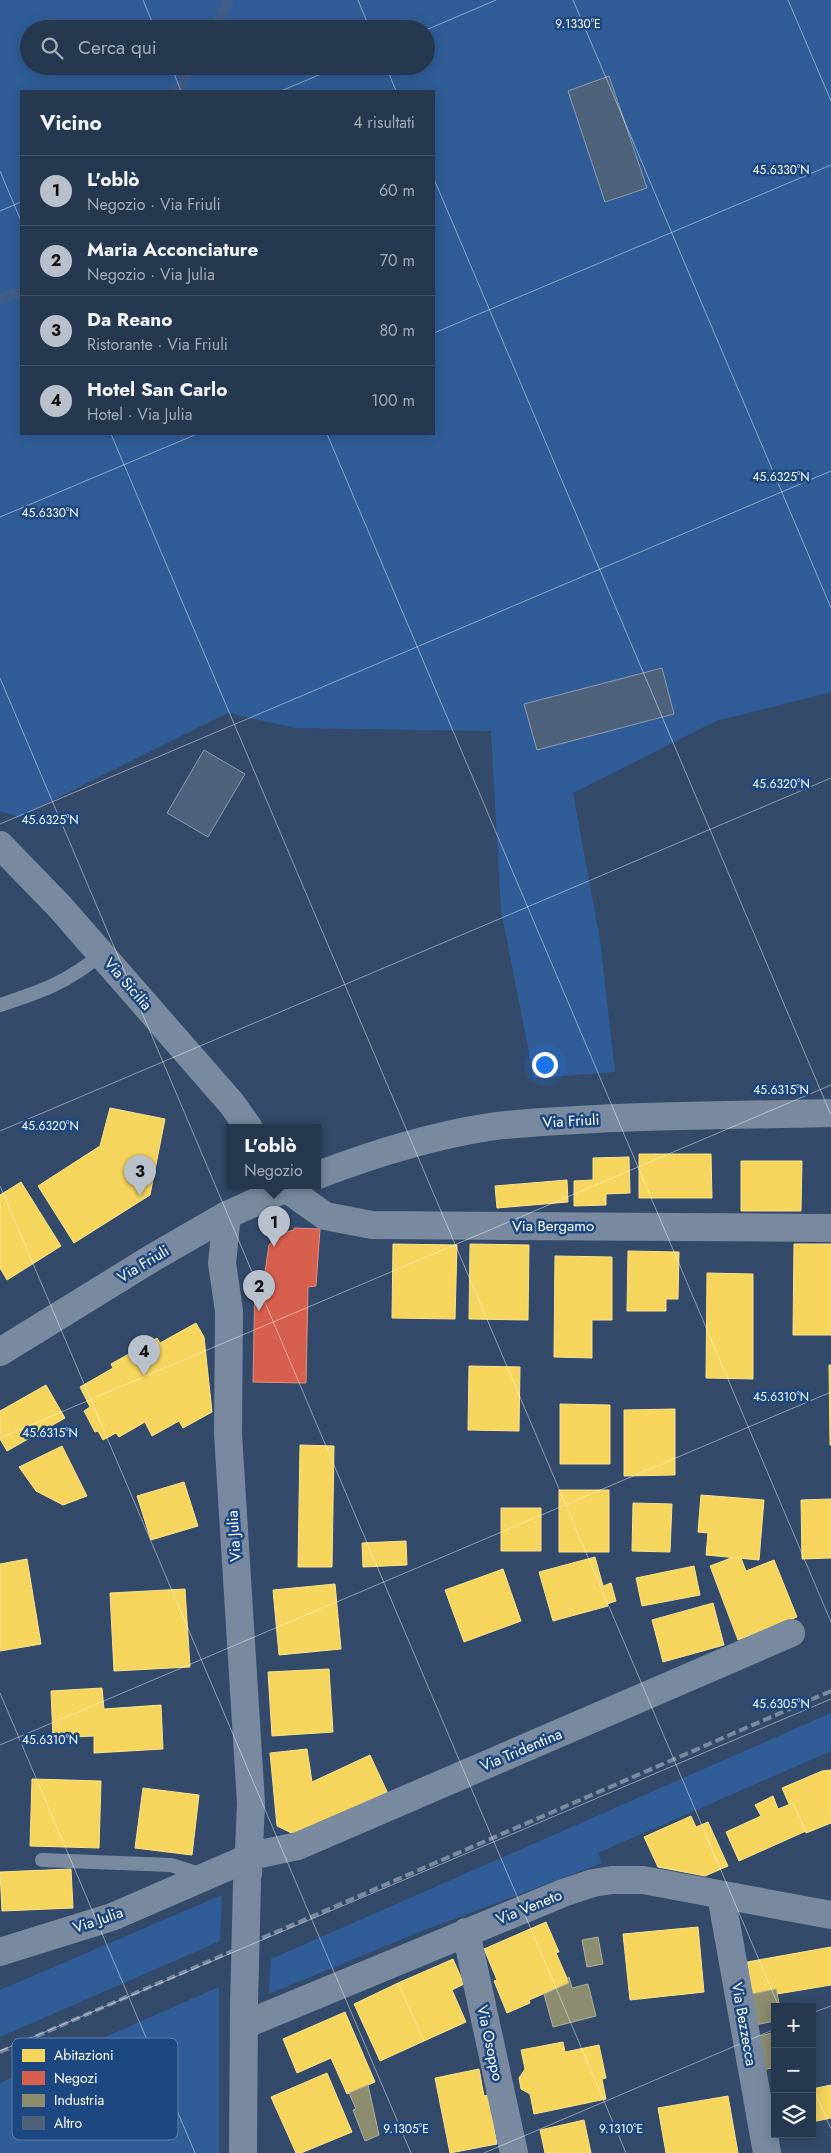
<!DOCTYPE html>
<html lang="it">
<meta charset="utf-8">
<style>
:root{--surface:#263850;--page:#32435a;--text:#f1f3f6;--muted:#a4acb7;--line:#425267;--accent:#b8c0cb}
body{margin:0;font-family:Jost,sans-serif;background:var(--page);color:var(--text)}
.controls{position:absolute;right:15px;bottom:15px;display:grid;overflow:hidden;border-radius:0px;box-shadow:0 2px 12px #0003}
.controls button{width:45px;height:45px;display:grid;place-items:center;padding:0;border:0;border-bottom:1px solid var(--line);background:var(--surface);color:var(--text);font:25px sans-serif}
.you{position:absolute;left:544px;top:1064px;width:18px;height:18px;margin:-12px;border:4px solid #fff;border-radius:50%;background:#1a73e8;box-shadow:0 0 0 8px #1a73e833}
.badge{display:grid;place-items:center;width:32px;height:32px;border-radius:50%;background:var(--accent);color:#111;font-size:16px;font-weight:700}
.pin{position:absolute;translate:-50% -41px;filter:drop-shadow(0 1px 2px #0008)}
.pin::after{content:'';position:absolute;top:26px;width:18px;height:15px;background:inherit;clip-path:polygon(0 0,100% 0,50% 100%)}
.popup{position:absolute;left:226px;top:1124px;width:95px;height:65px;box-sizing:border-box;display:grid;place-content:center;border-radius:0px;background:var(--surface);filter:drop-shadow(0 1px 4px #0005);font-size:16px;white-space:nowrap;color:var(--muted)}
.popup b{font-size:19px;color:var(--text)}
.popup::after{content:'';position:absolute;left:50%;top:100%;margin-left:-10px;border:10px solid transparent;border-top-color:var(--surface)}
.list{margin:0;padding:0;list-style:none}
h2{display:flex;justify-content:space-between;align-items:center;height:65px;margin:0;padding:0 20px;font-size:21px}
h2 small{font-size:16px;font-weight:400;color:var(--muted)}
.list li{display:grid;grid-template-columns:32px 1fr auto;gap:15px;align-items:center;box-sizing:border-box;height:70px;padding:0 20px;border-top:1px solid var(--line)}
.list b{display:block;font-size:19px;white-space:nowrap}
.list p{margin:0;font-size:16px;white-space:nowrap;color:var(--muted)}
.list em{font-size:16px;font-style:normal;color:var(--muted)}
.icon{flex:none;width:28px;height:28px;fill:none;stroke:currentColor;stroke-width:2;stroke-linecap:round;stroke-linejoin:round}
.map{position:relative;flex:none;width:831px;height:2153px;overflow:hidden}
.search{position:absolute;background:var(--surface);box-shadow:0 2px 12px #0003;left:20px;top:20px;width:415px;height:55px;display:flex;align-items:center;gap:12px;box-sizing:border-box;padding:0 18px;border-radius:28px;color:var(--muted);font-size:19px}
.panel{position:absolute;background:var(--surface);box-shadow:0 2px 12px #0003;left:20px;top:90px;width:415px;height:345px;border-radius:0px}
.map>svg:first-child{display:block}
</style>
<div class="map">
<svg width="831" height="2153" viewBox="0 0 831 2153">
<rect width="100%" height="100%" fill="#334a6a"/>
<path fill="#305d98" fill-rule="evenodd" d="M0,0h831v692l-115,29 -143,72 27,147 15,132 -81,6 -33,-168 -10,-179 -195,-3 -68,-15 -209,104 -19,-6zM29,29h397v37h-397zM21,91h413v343h-413z
M831,1713v38l-233,102 4,10 -185,70 -148,61 2,-35z
M222,1895l-2,46 -220,96v-47z
M219,1987v166h-219v-70z"/>
<path fill="#f6d55c" stroke="#f9e28d" d="M110,1108l55,11 -15,76 -76,48 -36,-57 62,-40z
M639,1154h72l1,44h-73z
M629,1157l1,36 -24,1v11l-32,1v-25l19,-1v-22z
M741,1161h61l-1,50h-60z
M567,1180l1,22 -71,6 -2,-22z
M21,1182l40,64 -54,34 -7,-12v-73z
M393,1244l64,1 -2,74 -63,-1z
M470,1244l59,1 -1,75 -59,-1z
M794,1244h37v91h-38z
M628,1251l51,1 -1,47h-12v12h-39z
M555,1256l57,1v63h-20v38l-38,-1z
M707,1273l46,1v105l-47,-1z
M196,1323l8,14 8,75 -29,16 -4,-7 -27,15 -7,-14 -26,15 -3,-4 -13,7 -5,-9 -3,1 -11,-21 6,-4 -10,-20 33,-19 -2,-4 46,-26 3,5z
M829,1365h2v80h-1z
M469,1366l51,1 -1,64 -51,-1z
M46,1385l19,33 -58,33 -7,-12v-28z
M560,1404l50,1v59h-50z
M675,1409v66l-51,1v-66z
M300,1445l34,1 -2,121h-34z
M62,1446l25,50 -24,9 -27,-14 -17,-24z
M184,1482l14,44 -47,14 -14,-44z
M559,1490h50v62h-50z
M701,1495l63,5 -5,60 -53,-5 2,-22 -10,-1z
M831,1499v59l-29,1 -1,-59z
M633,1503l39,1 -2,48 -38,-1z
M501,1508h40v43h-40z
M406,1541l1,24 -44,2 -1,-24z
M595,1557l8,29 8,-3 5,18 -9,3 1,2 -55,15 -14,-49z
M731,1558h10l5,13 28,-11 23,57 -59,23 -28,-74z
M27,1559l14,85 -41,7v-87z
M694,1566l6,29 -58,11 -6,-28z
M503,1569l18,52 -57,21 -19,-52z
M335,1584l6,65 -62,6 -6,-65z
M185,1589l5,78 -76,4 -4,-78z
M713,1603l11,42 -61,17 -11,-42z
M329,1669l4,63 -61,4 -4,-64z
M102,1688l2,21 57,-4 2,44 -69,4v-17l-41,2 -2,-47z
M307,1749l5,33 58,-27 20,43 -88,40 -25,-12 -7,-73z
M831,1770v53l-25,10 -13,-30 -4,1 -7,-16 40,-17z
M32,1779l69,2 -2,67 -69,-2z
M143,1788l56,7 -7,60 -57,-7z
M773,1796l5,13 15,-6 13,28 -67,30 -13,-29 35,-16 -6,-11z
M691,1816l5,11 12,-5 20,44 -23,10 -47,-9 -14,-30z
M71,1869l2,39 -71,3 -2,-39z
M546,1922l13,30 -3,1 13,30 -40,17 1,3 -23,10 -13,-32 3,-1 -13,-31z
M698,1927l6,65 -74,8 -7,-66z
M831,1947v38l-54,9 -1,-5 -24,5 -5,-32z
M453,1959l11,25 -12,6 14,32 -42,19 -26,-58z
M398,1983l26,58 -44,20 -26,-57z
M345,2012l30,70 -28,12 -16,-36 -34,15 -14,-34z
M563,2042l2,10 34,-7 7,33 -4,1 4,20 -72,15 -4,-20 -9,-5 -2,-11 6,-9 -4,-19z
M479,2069l5,27 4,-1 9,49 -47,9 -15,-75z
M327,2073l25,59 -51,21h-5l-25,-56z
M831,2085v33l-19,4v-33z
M728,2096l10,57h-72l-8,-45z
M584,2120l7,33h-46l-5,-23z"/>
<path fill="#d6604d" stroke="#e29082" d="M294,1228l26,1 -4,57 -8,1 -2,96 -53,-1 2,-103h9l5,-34 10,-11 15,-4z"/>
<path fill="#8c8c6e" stroke="#aeae9a" d="M598,1937l5,27 -16,3 -5,-27z
M569,1977l3,11 16,-4 8,32 -43,11 -9,-33 25,-11 -2,-5z
M776,1989l4,18h-5v14l-20,4 -3,-31z
M775,2032v35l-12,3 -6,-33z
M368,2085l11,50 -14,6 -12,-31 3,-1 -7,-16z"/>
<g fill="none" stroke-linecap="round" stroke-linejoin="round">
<path stroke="#405e88" stroke-width="10" d="M213,29l16,-29
M177,91l15,-25
M0,299l21,-7"/>
</g>
<path fill="#4f627b" stroke="#8c9baf" d="M609,76l38,112 -42,14 -37,-111z
M662,668l12,46 -137,36 -13,-46z
M204,750l41,24 -37,63 -41,-24z"/>
<g fill="none" stroke-linecap="round" stroke-linejoin="round">
<path stroke="#798aa0" stroke-width="14" d="M0,1005c40,-13 69,-23 101,-51
M42,1860l129,5 32,10"/>
<path stroke="#798aa0" stroke-width="28" d="M0,845l60,62 172,197 17,24
M283,1186l42,30 47,9 459,3
M227,1215l-5,48 7,48 -1,123 23,369 -3,71
M721,1895l46,258
M466,1932l48,221
M0,1952l112,-35 143,-62 43,-9 493,-213
M244,2025l319,-132 30,-10 19,-3h31l188,35
M243,2153l1,-146"/>
<path stroke="#798aa0" stroke-width="28" d="M318,1175c55,-21 113,-39 171,-48 35,-5 71,-6 106,-8 79,-4 157,-4 236,-6
M0,1352l154,-95 73,-42 64,-29"/>
<path stroke="#7a8ba0" stroke-width="4" stroke-dasharray="9 4" stroke-linecap="butt" d="M0,2052l831,-361"/>
<path stroke="#798aa0" stroke-width="28" d="M244,2005l3,-122"/>
</g>
<path fill="none" stroke="#fff" stroke-width="1" stroke-opacity="0.45" d="M143,0l12,29M358,0l12,29M573,0l258,608M788,0l43,101M426,30l70,-30M171,66l10,25M386,66l10,25M281,91l59,-25M0,171l21,50M434,179l397,936M0,211l21,-9M434,333l397,-168M111,434l668,1573M327,434l504,1188M0,517l197,-83M0,678l626,1475M0,824l831,-353M0,1131l831,-353M0,1186l411,967M0,1438l831,-353M0,1693l195,460M0,1745l831,-353M812,2013l19,-7M0,2051l831,-352M812,2085l19,44M484,2153l291,-124"/>
<g text-anchor="middle" stroke-width="5" stroke-linejoin="round" paint-order="stroke">
<g font-size="15" fill="#fff" stroke="#1d4780">
<text transform="translate(128 984) rotate(49)" y="5">Via Sicilia</text>
<text transform="translate(571 1121) rotate(-3)" y="5">Via Friuli</text>
<text x="553" y="1231">Via Bergamo</text>
<text transform="translate(143 1264) rotate(-31)" y="5">Via Friuli</text>
<text transform="translate(234 1536) rotate(-94)" y="5">Via Julia</text>
<text transform="translate(521 1750) rotate(-23)" y="5">Via Tridentina</text>
<text transform="translate(529 1907) rotate(-22)" y="5">Via Veneto</text>
<text transform="translate(98 1920) rotate(-19)" y="5">Via Julia</text>
<text transform="translate(744 2024) rotate(80)" y="5">Via Bezzecca</text>
<text transform="translate(490 2043) rotate(78)" y="5">Via Osoppo</text>
</g>
</g>
<rect x="12" y="2038" width="166" height="102" rx="8" fill="#1d4780" stroke="#617ea6" stroke-width="1"/>
<rect x="22" y="2049" width="23" height="13" fill="#f6d55c"/>
<rect x="22" y="2071" width="23" height="14" fill="#d6604d"/>
<rect x="22" y="2094" width="23" height="13" fill="#8c8c6e"/>
<rect x="22" y="2116" width="23" height="14" fill="#4f627b"/>
<g font-size="14" fill="#fff">
<text x="54" y="2060">Abitazioni</text>
<text x="54" y="2083">Negozi</text>
<text x="54" y="2105">Industria</text>
<text x="54" y="2128">Altro</text>
</g>
<g font-size="12" text-anchor="middle" fill="#fff" stroke="#1d4780" stroke-width="5" stroke-linejoin="round" paint-order="stroke">
<text x="578" y="28">9.1330°E</text>
<text x="781" y="174">45.6330°N</text>
<text x="781" y="481">45.6325°N</text>
<text x="50" y="517">45.6330°N</text>
<text x="781" y="788">45.6320°N</text>
<text x="50" y="824">45.6325°N</text>
<text x="781" y="1094">45.6315°N</text>
<text x="50" y="1130">45.6320°N</text>
<text x="781" y="1401">45.6310°N</text>
<text x="50" y="1437">45.6315°N</text>
<text x="781" y="1708">45.6305°N</text>
<text x="50" y="1744">45.6310°N</text>
<text x="406" y="2133">9.1305°E</text>
<text x="621" y="2133">9.1310°E</text>
</g>
</svg>
<div class="controls">
<button>+</button>
<button>−</button>
<button><svg class="icon" aria-label="layers" viewBox="0 0 24 24"><path d="M12 4l9 5-9 5-9-5zM3 14l9 5 9-5"/></svg></button>
</div>
<div class="you"></div>
<div class="pin badge" style="left:274px;top:1247px">1</div>
<div class="popup"><b>L'oblò</b>Negozio</div>
<div class="pin badge" style="left:259px;top:1311px">2</div>
<div class="pin badge" style="left:140px;top:1196px">3</div>
<div class="pin badge" style="left:144px;top:1376px">4</div>
<div class="search"><svg class="icon" aria-label="search" viewBox="0 0 24 24"><circle cx="10" cy="10" r="6"/><path d="M15 15l6 6"/></svg>Cerca qui</div>
<section class="panel">
<h2>Vicino<small>4 risultati</small></h2>
<ul class="list">
<li><span class="badge">1</span><div><b>L'oblò</b><p>Negozio · Via Friuli</p></div><em>60 m</em></li>
<li><span class="badge">2</span><div><b>Maria Acconciature</b><p>Negozio · Via Julia</p></div><em>70 m</em></li>
<li><span class="badge">3</span><div><b>Da Reano</b><p>Ristorante · Via Friuli</p></div><em>80 m</em></li>
<li><span class="badge">4</span><div><b>Hotel San Carlo</b><p>Hotel · Via Julia</p></div><em>100 m</em></li>
</ul>
</section>
</div>
